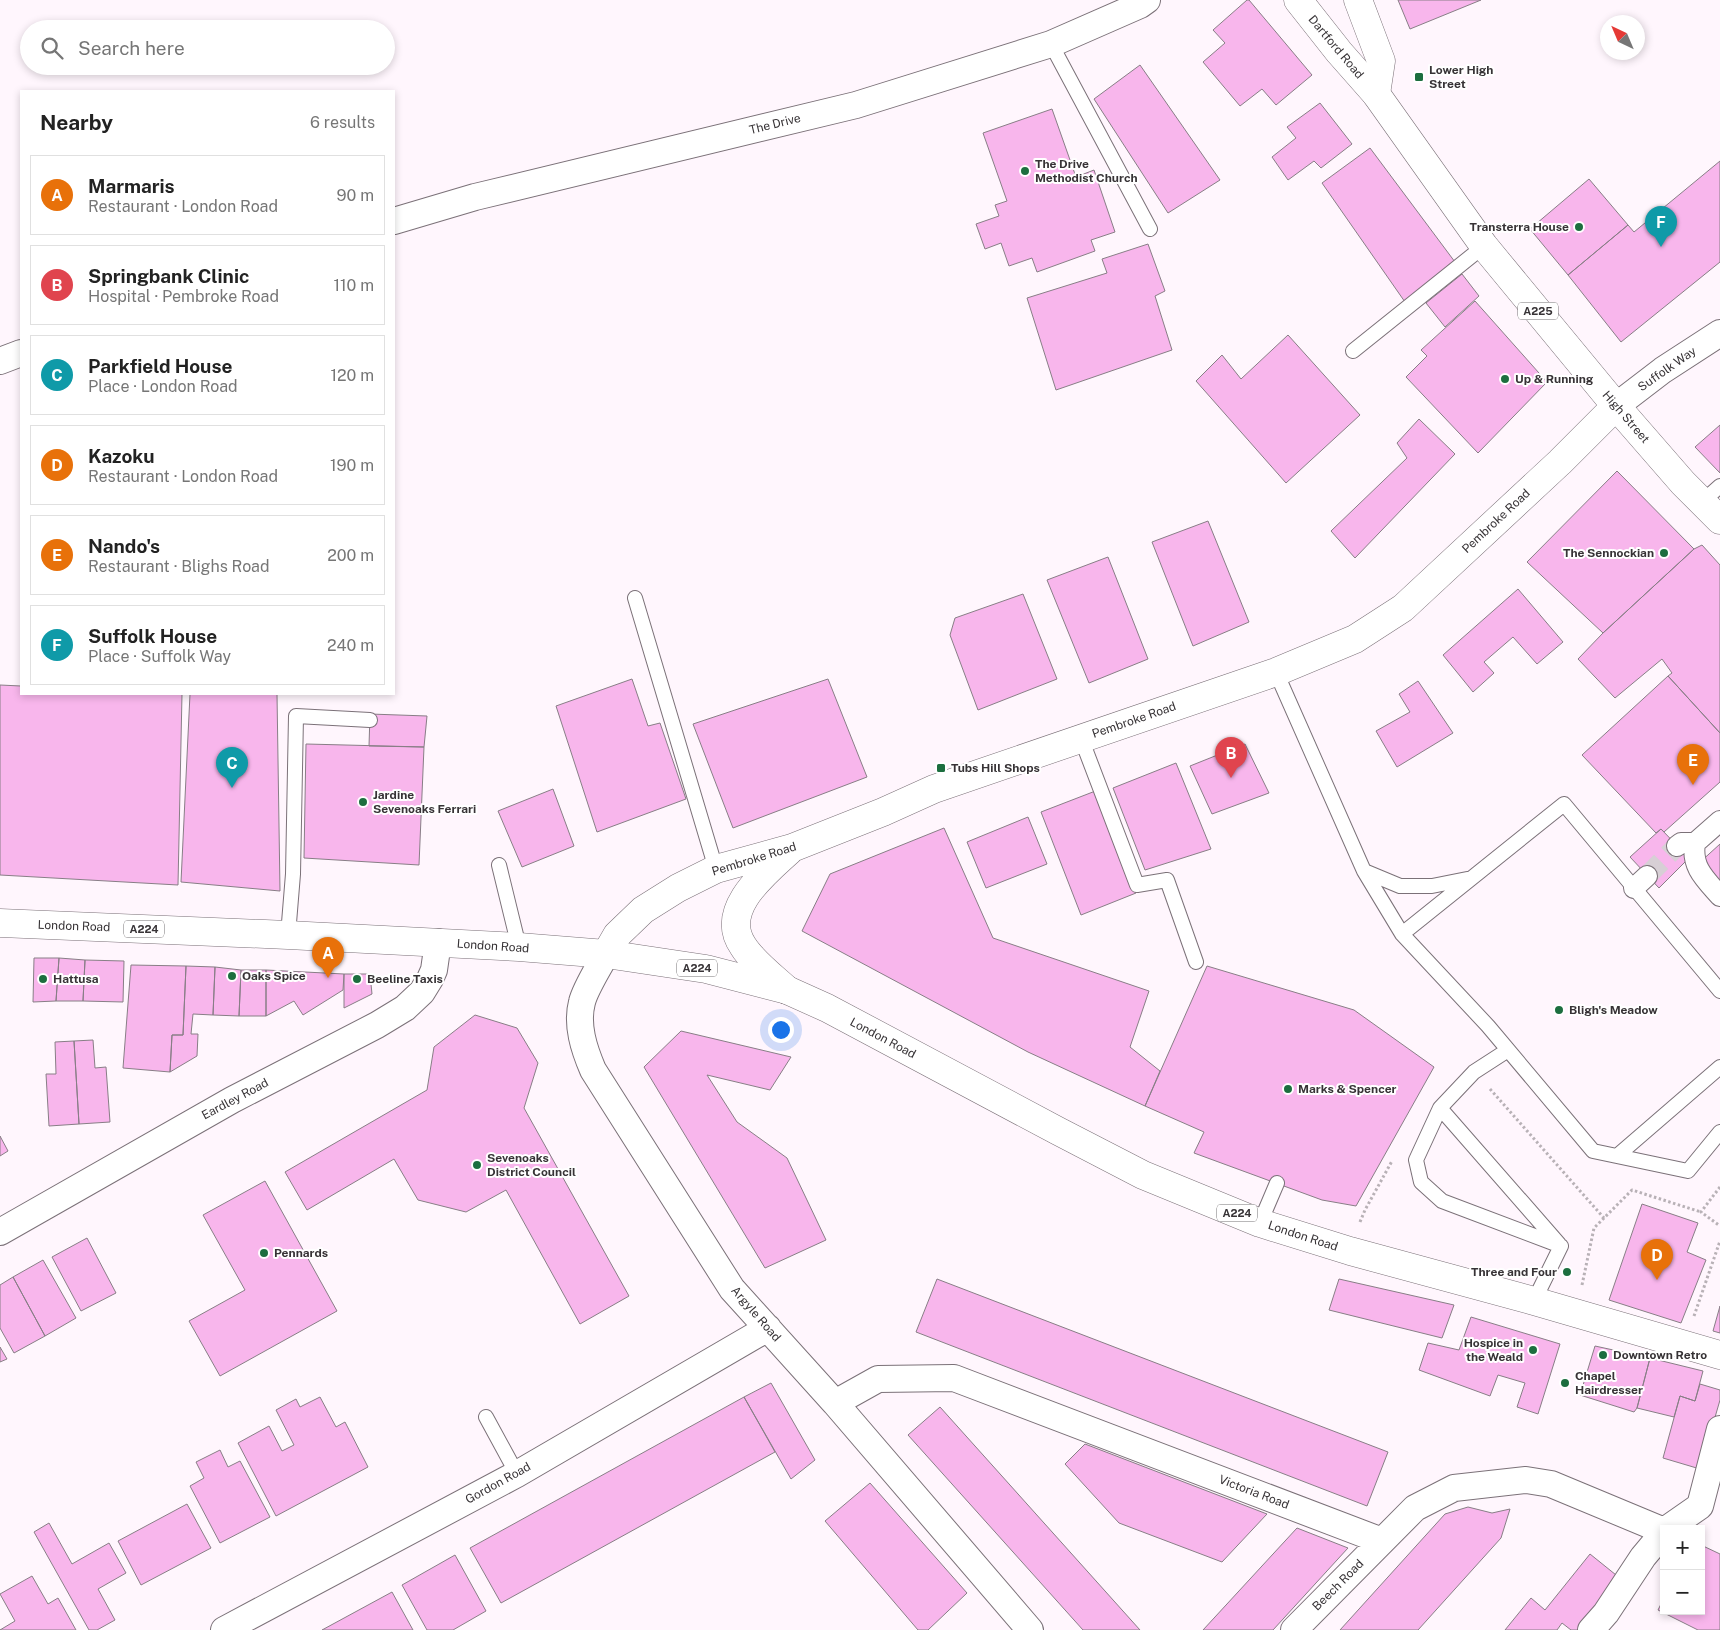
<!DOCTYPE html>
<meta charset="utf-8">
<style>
:root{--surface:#fff;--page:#f6f6f6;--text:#222;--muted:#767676;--line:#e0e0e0;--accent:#1c6e3f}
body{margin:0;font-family:"Public Sans",sans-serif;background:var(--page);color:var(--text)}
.controls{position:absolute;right:15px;bottom:15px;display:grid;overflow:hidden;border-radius:0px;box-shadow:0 2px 8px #0003}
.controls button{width:45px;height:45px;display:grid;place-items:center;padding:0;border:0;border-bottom:1px solid var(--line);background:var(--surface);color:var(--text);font:25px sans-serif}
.compass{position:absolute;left:1600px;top:15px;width:45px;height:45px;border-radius:50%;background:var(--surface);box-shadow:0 2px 8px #0003;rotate:316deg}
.you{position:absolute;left:780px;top:1029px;width:18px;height:18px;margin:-12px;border:4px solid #fff;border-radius:50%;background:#1a73e8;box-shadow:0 0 0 8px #1a73e833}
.badge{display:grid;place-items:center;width:32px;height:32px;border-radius:50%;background:var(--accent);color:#fff;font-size:16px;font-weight:700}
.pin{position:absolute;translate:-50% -41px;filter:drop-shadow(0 1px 2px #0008)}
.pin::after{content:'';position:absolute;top:26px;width:18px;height:15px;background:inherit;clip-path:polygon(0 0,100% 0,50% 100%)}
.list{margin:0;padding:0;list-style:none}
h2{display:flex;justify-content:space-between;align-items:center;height:65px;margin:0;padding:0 20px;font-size:21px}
h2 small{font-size:16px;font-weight:400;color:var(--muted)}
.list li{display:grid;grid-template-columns:32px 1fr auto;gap:15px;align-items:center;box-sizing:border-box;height:80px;margin:0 10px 10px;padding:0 10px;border:1px solid var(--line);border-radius:0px}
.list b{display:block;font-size:19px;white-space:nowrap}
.list p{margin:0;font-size:16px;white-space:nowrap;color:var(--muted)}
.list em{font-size:16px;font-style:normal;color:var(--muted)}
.icon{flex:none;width:28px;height:28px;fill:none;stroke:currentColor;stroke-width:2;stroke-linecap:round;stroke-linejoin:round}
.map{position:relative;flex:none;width:1720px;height:1630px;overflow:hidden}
.search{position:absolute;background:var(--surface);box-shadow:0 2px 8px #0003;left:20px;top:20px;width:375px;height:55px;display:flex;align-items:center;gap:12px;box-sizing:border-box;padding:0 18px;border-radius:28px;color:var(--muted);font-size:19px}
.panel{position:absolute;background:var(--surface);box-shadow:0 2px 8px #0003;left:20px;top:90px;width:375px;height:605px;border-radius:0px}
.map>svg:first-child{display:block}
</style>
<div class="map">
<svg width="1720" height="1630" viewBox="0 0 1720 1630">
<rect width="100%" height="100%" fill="#fff6fd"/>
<path fill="#f8b6ec" stroke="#887e86" d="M1247,0h2l63,75 -36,30 -14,-16 -22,17 -37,-44 22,-19 -12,-13z
M1398,0h83l-71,29z
M1140,65l80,115 -52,33 -74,-114z
M1320,103l32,41 -31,24 -7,-7 -26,19 -16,-23 24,-19 -9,-11z
M1052,109l24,68 18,-7 21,62 -24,8 4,11 -58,21 -5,-14 -23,8 -8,-23 -16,6 -9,-25 23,-8 -4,-11 12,-4 -24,-68z
M1370,148l85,114 -50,40 -83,-119z
M1720,161v101l-99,80 -53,-67 60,-50 6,7z
M1589,179l39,46 -60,50 -38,-46z
M1148,244l17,47 -10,5 17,54 -116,40 -29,-92 80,-25 -5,-14z
M1462,274l17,22 -34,31 -19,-24z
M1475,301l72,81 -69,71 -72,-76 21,-21 -6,-6z
M1288,335l72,80 -74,68 -90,-102 26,-26 19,24z
M1419,419l36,35 -100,104 -24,-27 76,-73 -10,-15z
M1720,425v48l-25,-26z
M1617,471l77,78 -91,84 -76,-71z
M1208,521l41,101 -56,24 -41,-104z
M1702,545l18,20v168l-52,-57 4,-3 -10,-14 -47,39 -37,-39 25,-26 91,-84z
M1108,557l40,102 -59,24 -42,-103z
M1518,589l45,53 -26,22 -24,-27 -29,25 10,11 -21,19 -30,-37z
M1023,594l34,85 -79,31 -28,-75 5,-17z
M1668,676l52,57v49l-56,50 -3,-3 -5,4 -74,-78z
M632,679l16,47 12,-3 26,76 -89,33 -41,-126z
M828,679l39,98 -134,51 -40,-104z
M1418,681l35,52 -56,34 -21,-36 34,-19 -11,-18z
M0,685l21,1v8h161l-4,191 -178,-10z
M190,694h87l3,197 -99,-9z
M370,714l57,2 -3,31 -55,-1z
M306,744l118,3 -5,118 -115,-7z
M1245,744l24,49 -57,21 -22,-48z
M1176,763l35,86 -66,21 -32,-82z
M553,789l21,57 -52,21 -24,-56z
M1098,790l38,103 -55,22 -40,-103z
M1028,817l19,47 -61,24 -19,-46z
M944,828l49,110 156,53 -19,56 30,24 -15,35 -117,-54 -226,-121 28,-57z
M1661,829l28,29 -30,30 -29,-31z
M1720,844v44l-22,-24z
M34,958h25l-3,43 -23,1z
M59,958l26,2 -2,41h-27z
M85,960l39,1 -1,41 -40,-1z
M131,965l55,1 -3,69h-11l-2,37 -47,-4z
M186,966l29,1 -2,48 -20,-1 -2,20h7l-1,22 -27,16 2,-37h11z
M1207,966l147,44 80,57 -78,139 -34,-6 -128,-47 10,-21 -59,-26z
M215,967l26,3 -2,46 -26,-1z
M241,970h25v46h-27z
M266,970l78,4 -1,16 -40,25 -9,-14 -28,15z
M344,974h26l2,20 -28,14z
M475,1015l42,13 21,35 -14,45 105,188 -49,28 -74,-134 -40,22 -48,-12 -24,-41 -87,51 -22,-38 142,-82 7,-43z
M681,1031l110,26 -21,33 -63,-15 30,47 50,36 39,82 -61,28 -121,-201z
M93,1040l2,28 11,-1 4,55 -31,2 -5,-83z
M74,1041l5,83 -30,2 -3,-52h10l-1,-32z
M0,1136l8,15 -8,5z
M265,1181l72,130 -117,65 -31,-55 56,-31 -42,-75z
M1642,1204l56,19 -11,29 19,8 -25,63 -72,-23z
M87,1238l29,55 -35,18 -29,-54z
M43,1260l33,58 -31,18 -32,-59z
M13,1277l32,59 -31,17 -14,-25v-43z
M937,1279l451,173 -21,54 -451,-174z
M1339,1279l115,26 -12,33 -113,-28z
M1720,1306v27l-7,-2z
M1471,1317l89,27 -22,70 -21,-7 8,-24 -27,-8 -8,21 -71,-26 9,-27 31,7z
M1595,1346l55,12 -13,50 -3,4 -54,-17z
M0,1347l7,12 -7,3z
M1650,1358l53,13 -8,30 -15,-5 -6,21 -37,-9z
M771,1383l44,77 -24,19 -47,-82z
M1700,1384l20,6v10l-20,69 -37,-11 17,-62 15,5z
M320,1397l16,30 9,-5 23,45 -92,49 -38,-73 31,-17 13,25 12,-6 -18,-35 20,-11 4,8z
M744,1397l31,55 -274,151 -31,-55z
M940,1407l200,223h-57l-175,-195z
M1085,1444l182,70 -45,48 -103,-39 -54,-59z
M220,1450l8,17 12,-6 30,56 -50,26 -30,-57 14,-8 -8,-16z
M870,1483l97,110 -39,37h-10l-93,-109z
M187,1504l24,44 -70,37 -23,-44z
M1468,1507l24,6 18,-4 -9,29 -83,92h-78l105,-116z
M49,1523l23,41 37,-21 17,30 -28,16 17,31 -18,10h-8l-55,-98z
M1297,1528l51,20 -75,82h-70z
M1701,1545l19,9v76h-22l-40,-20 6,-12v13h37z
M1590,1554l31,25 -41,51h-9l-9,-7 -5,7h-52l26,-32 14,12z
M455,1555l31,56 -33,19h-26l-25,-45z
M32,1576l16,28 10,-6 18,32h-76l15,-9 -15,-27z
M392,1592l21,38h-91z"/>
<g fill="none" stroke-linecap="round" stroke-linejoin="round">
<path stroke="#d7cfd5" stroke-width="20" stroke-dasharray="20 10" stroke-linecap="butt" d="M1647,876l30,-30"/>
<defs>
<path id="service" d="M1051,44l99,185
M1353,351l131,-105
M1702,502l18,-16
M635,598l81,271
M1276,672l88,199 38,63 86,92 105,125 95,20 32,-39
M1081,738l56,147 30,-5 29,82
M499,865l20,82
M1364,871l36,15h32l35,-7
M1402,934l162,-130 156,187
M288,935l5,-61 3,-158 74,4
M1508,1050l-34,22 -34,36 -24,52 5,22 21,19 119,45
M1440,1108l119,136
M1617,1156l103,-89
M1260,1223l17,-40
M1534,1301l27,-55
M486,1417l31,57"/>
<path id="pedestrian" d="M1695,843c-4,24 10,36 25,53
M1677,846l4,-3h14l25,-22
M1634,888l13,-12"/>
<path id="minor" d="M394,221l81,-24 381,-92 195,-61 89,-39 7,-5
M0,361l21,-8
M1616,406l47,-36 57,-37
M606,954c-7,13 -21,35 -24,48 -6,23 2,47 11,68l139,219 103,114 195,227
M0,1232l232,-132 145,-75 28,-17 17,-16 8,-13 4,-9 4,-28
M835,1403l43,-24 76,-1 428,163
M1667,1529l33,-23 20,-77
M224,1630l293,-156 251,-146
M1294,1630l121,-122 39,-20 72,-8 25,4 113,47
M1591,1630l15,-17 37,-56 21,-25"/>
<path id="tertiary" d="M606,954l11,-19 26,-25 35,-22 38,-19 76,-21 91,-36 51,-23 342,-117 79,-33 48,-31 157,-146 56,-56
M787,990c-13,-12 -35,-29 -44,-44 -25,-36 22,-73 46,-95"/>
<path id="secondary" d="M1358,0l23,61 -5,33"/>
<path id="primary" d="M1298,0l41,52 37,42 108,152 132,160 67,77 37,37
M0,923l288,12 231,12 87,7 100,15 81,21 40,18 231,123 85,44 117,48 90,28 184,50 186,54"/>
</defs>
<use href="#service" stroke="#7b7178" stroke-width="16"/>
<use href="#pedestrian" stroke="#7b7178" stroke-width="22"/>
<use href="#minor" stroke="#7b7178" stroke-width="28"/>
<use href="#tertiary" stroke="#7b7178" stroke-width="29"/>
<use href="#secondary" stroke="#7b7178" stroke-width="29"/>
<use href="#primary" stroke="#7b7178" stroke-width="29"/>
<path stroke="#b8b1b6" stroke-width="3" stroke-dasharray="2.5 2.5" stroke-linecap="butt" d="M1490,1089l114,129
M1720,1187l-19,25 19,14
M1360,1222l5,-12 27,-49
M1582,1285l12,-57 38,-38 69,22
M1694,1316l26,-75"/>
<use href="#service" stroke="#fff" stroke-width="14"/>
<use href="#pedestrian" stroke="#fff" stroke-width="20"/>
<use href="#minor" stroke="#fff" stroke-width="26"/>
<use href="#tertiary" stroke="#fff" stroke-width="28"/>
<use href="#secondary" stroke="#fff" stroke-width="28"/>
<use href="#primary" stroke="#fff" stroke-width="28"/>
</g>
<g fill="#1c6e3f" stroke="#fff" stroke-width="2">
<rect x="1414" y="72" width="10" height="10" rx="2.5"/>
<circle cx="1025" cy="171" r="5"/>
<circle cx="1579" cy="227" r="5"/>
<circle cx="1505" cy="379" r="5"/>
<circle cx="1664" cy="553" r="5"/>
<rect x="936" y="763" width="10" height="10" rx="2.5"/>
<circle cx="363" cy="802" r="5"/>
<circle cx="232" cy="976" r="5"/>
<circle cx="43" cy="979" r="5"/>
<circle cx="357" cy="979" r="5"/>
<circle cx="1559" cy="1010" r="5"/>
<circle cx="1288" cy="1089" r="5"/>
<circle cx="477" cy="1165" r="5"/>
<circle cx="264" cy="1253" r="5"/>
<circle cx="1567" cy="1272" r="5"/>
<circle cx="1533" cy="1350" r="5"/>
<circle cx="1603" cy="1355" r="5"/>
<circle cx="1565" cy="1383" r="5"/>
</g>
<g text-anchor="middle" stroke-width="4" stroke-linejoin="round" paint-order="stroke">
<g fill="#fff" stroke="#737072" stroke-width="1">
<rect x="1518" y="302.5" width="40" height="17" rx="4"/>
<rect x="124" y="920.5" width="40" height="17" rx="4"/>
<rect x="677" y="959.5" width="40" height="17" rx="4"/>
<rect x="1217" y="1204.5" width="40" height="17" rx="4"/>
</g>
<g font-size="11" font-weight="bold" fill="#373336">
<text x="1538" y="315">A225</text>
<text x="144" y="933">A224</text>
<text x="697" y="972">A224</text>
<text x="1237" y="1217">A224</text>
</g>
<g font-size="12" fill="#373336" stroke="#fff">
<text transform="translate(1336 47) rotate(50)" y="4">Dartford Road</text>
<text transform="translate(775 124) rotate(-14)" y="4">The Drive</text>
<text transform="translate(1667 369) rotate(-35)" y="4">Suffolk Way</text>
<text transform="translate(1626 417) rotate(49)" y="4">High Street</text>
<text transform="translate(1496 521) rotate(-43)" y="4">Pembroke Road</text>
<text transform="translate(1134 720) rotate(-19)" y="4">Pembroke Road</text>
<text transform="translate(754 859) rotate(-17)" y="4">Pembroke Road</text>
<text transform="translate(74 926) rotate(2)" y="4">London Road</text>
<text transform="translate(493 946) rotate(4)" y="4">London Road</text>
<text transform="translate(883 1038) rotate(28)" y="4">London Road</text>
<text transform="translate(235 1099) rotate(-28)" y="4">Eardley Road</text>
<text transform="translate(1303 1236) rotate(18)" y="4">London Road</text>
<text transform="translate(756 1314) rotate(49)" y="4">Argyle Road</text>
<text transform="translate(498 1483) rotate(-29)" y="4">Gordon Road</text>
<text transform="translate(1254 1492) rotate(21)" y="4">Victoria Road</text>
<text transform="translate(1338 1585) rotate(-45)" y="4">Beech Road</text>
</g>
<g font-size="12" font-weight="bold" fill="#373336" stroke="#fff" text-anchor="start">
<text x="1429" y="74">Lower High<tspan x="1429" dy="14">Street</tspan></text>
<text x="1035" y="168">The Drive<tspan x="1035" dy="14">Methodist Church</tspan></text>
<text x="1569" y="231" text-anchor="end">Transterra House</text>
<text x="1515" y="383">Up &amp; Running</text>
<text x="1654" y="557" text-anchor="end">The Sennockian</text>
<text x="951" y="772">Tubs Hill Shops</text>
<text x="373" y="799">Jardine<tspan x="373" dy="14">Sevenoaks Ferrari</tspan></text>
<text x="242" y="980">Oaks Spice</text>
<text x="53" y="983">Hattusa</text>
<text x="367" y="983">Beeline Taxis</text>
<text x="1569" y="1014">Bligh's Meadow</text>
<text x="1298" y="1093">Marks &amp; Spencer</text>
<text x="487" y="1162">Sevenoaks<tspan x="487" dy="14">District Council</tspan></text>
<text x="274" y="1257">Pennards</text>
<text x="1557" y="1276" text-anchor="end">Three and Four</text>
<text x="1523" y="1347" text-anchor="end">Hospice in<tspan x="1523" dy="14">the Weald</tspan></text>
<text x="1613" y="1359">Downtown Retro</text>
<text x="1575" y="1380">Chapel<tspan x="1575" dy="14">Hairdresser</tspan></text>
</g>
</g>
</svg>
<div class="controls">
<button>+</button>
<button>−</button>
</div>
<svg class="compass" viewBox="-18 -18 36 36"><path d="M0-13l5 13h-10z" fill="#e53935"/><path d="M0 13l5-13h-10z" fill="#767676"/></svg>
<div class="you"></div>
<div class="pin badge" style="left:328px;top:978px;background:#e8710a">A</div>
<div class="pin badge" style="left:1231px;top:778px;background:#e0444e">B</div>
<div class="pin badge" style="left:232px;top:788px;background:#0f9aa8">C</div>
<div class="pin badge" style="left:1657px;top:1280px;background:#e8710a">D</div>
<div class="pin badge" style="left:1693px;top:785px;background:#e8710a">E</div>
<div class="pin badge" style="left:1661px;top:247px;background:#0f9aa8">F</div>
<div class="search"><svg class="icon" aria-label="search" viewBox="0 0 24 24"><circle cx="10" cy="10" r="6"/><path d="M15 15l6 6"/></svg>Search here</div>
<section class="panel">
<h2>Nearby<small>6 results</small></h2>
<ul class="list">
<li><span class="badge" style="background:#e8710a">A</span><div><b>Marmaris</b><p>Restaurant · London Road</p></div><em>90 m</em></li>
<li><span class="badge" style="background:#e0444e">B</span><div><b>Springbank Clinic</b><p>Hospital · Pembroke Road</p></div><em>110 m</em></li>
<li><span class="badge" style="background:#0f9aa8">C</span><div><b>Parkfield House</b><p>Place · London Road</p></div><em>120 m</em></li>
<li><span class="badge" style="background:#e8710a">D</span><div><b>Kazoku</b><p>Restaurant · London Road</p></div><em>190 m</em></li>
<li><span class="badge" style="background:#e8710a">E</span><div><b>Nando's</b><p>Restaurant · Blighs Road</p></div><em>200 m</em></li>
<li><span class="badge" style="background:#0f9aa8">F</span><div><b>Suffolk House</b><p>Place · Suffolk Way</p></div><em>240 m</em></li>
</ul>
</section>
</div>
